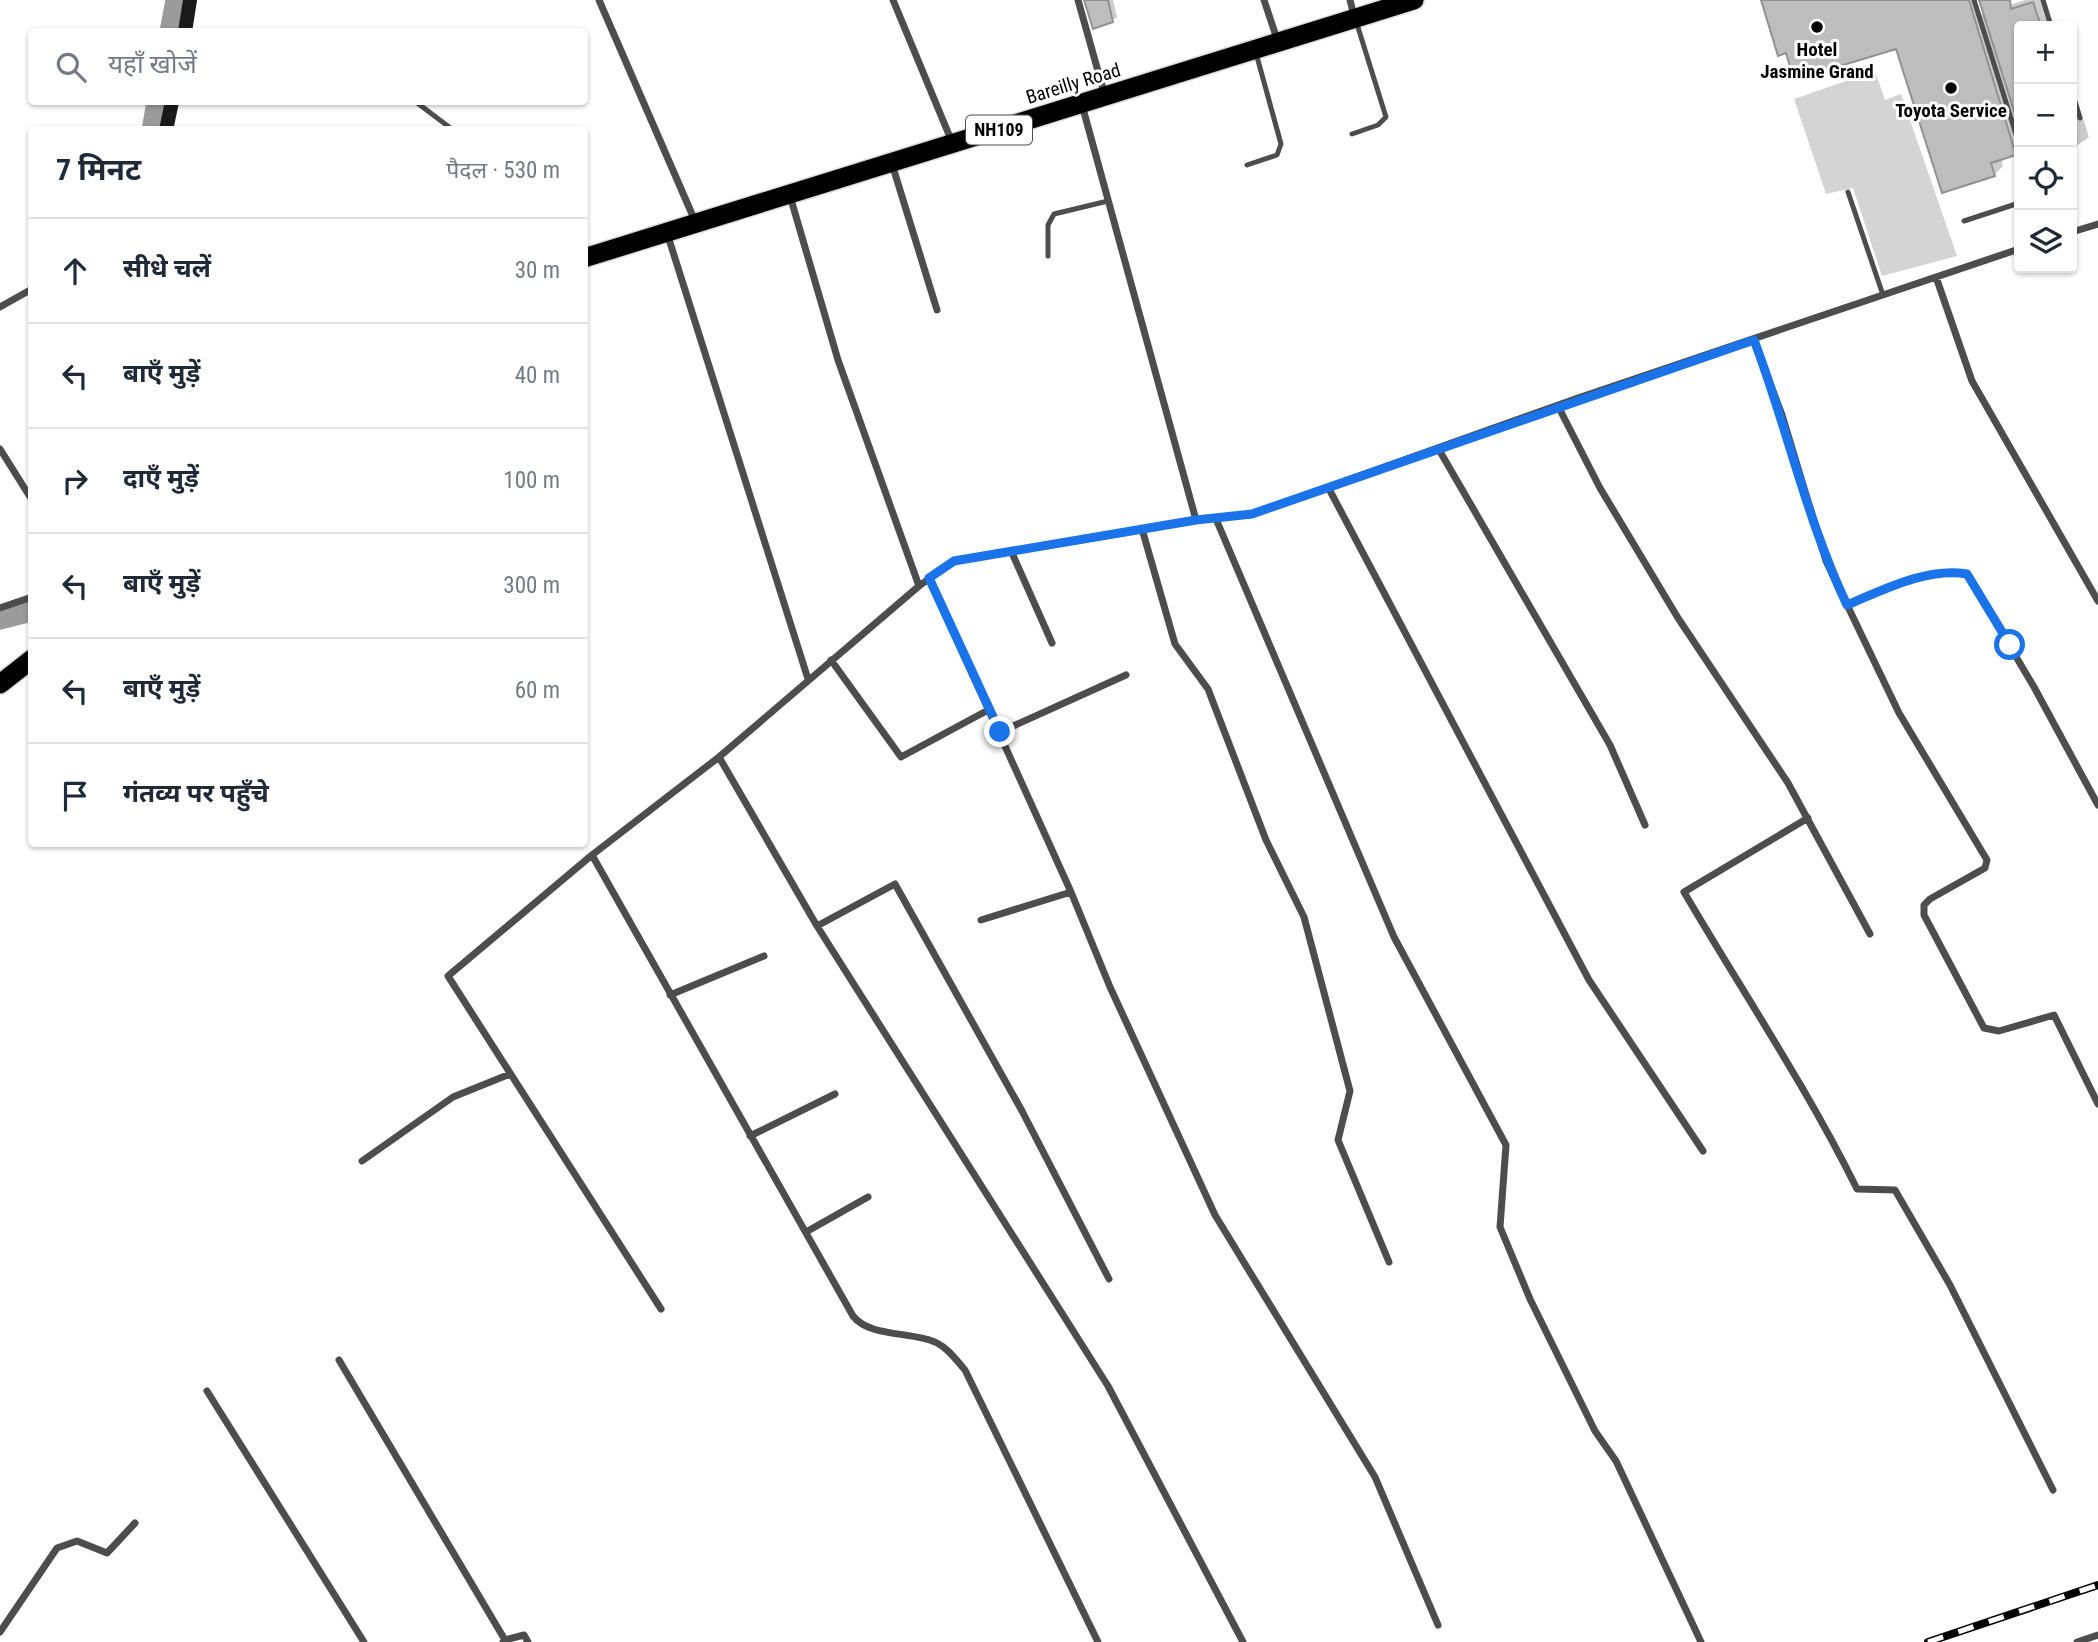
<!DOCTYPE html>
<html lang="hi">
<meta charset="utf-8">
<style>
:root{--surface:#fff;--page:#f2f2f3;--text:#1f2937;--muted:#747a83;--line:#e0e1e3}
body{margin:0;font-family:"Roboto Condensed","Noto Sans Devanagari",sans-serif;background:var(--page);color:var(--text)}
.controls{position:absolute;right:21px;top:21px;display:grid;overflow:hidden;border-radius:7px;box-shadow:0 2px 5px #0004}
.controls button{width:63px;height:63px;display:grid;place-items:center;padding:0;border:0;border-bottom:2px solid var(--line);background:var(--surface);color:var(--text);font:35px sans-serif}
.stop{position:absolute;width:21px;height:21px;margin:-16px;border:5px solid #1a73e8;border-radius:50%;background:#fff}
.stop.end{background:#1a73e8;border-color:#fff;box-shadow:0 2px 7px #0008}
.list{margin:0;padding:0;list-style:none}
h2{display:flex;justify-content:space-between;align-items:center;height:91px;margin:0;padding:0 28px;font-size:30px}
h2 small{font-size:23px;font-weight:400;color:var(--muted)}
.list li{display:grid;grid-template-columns:46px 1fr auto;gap:21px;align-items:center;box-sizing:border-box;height:105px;padding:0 28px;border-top:2px solid var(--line)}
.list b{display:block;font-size:26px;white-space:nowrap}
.list em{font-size:23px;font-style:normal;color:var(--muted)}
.icon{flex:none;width:38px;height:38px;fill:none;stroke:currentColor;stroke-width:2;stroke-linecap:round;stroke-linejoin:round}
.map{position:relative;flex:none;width:2098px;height:1642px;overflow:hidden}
.search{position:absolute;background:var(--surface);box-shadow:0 2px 5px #0004;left:28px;top:28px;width:560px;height:77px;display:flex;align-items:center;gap:18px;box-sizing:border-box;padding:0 24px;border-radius:7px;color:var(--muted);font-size:26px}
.panel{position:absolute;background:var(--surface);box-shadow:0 2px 5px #0004;left:28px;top:126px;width:560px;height:721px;border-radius:7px}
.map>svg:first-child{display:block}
</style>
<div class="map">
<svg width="2098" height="1642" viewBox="0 0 2098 1642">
<rect width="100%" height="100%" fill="#fff"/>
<path fill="#d4d4d4" d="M1875,71l10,29 16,-6 56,162 -75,20 -29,-88 -27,6 -32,-95z"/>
<path fill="#0003" d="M1086,0h27l4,17 -5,4z
M1763,0h212l5,15 45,-15h19l8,26h-33v126l-18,6 2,8 -9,9 -97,-128 -110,4z
M2072,84l17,53 -17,12z"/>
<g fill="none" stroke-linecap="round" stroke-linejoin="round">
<path stroke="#9b9b9b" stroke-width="21" d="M170,32l6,-32
M152,130l5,-28
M0,619l32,-8"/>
</g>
<path fill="#bdbdbd" stroke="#919191" stroke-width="2" d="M1084,0h24l5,22 -20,7z
M1761,0h208l47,155 -25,8 4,13 -53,17 -46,-144 -102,31 -8,-27 -8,3z
M1979,0h31l1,9 22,-7 8,24h-22v101z"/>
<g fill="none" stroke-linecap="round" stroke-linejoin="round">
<defs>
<path id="trunk" d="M584,258l830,-258
M0,684l32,-25"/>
</defs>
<use href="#trunk" stroke="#dbdbdb" stroke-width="22"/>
<path stroke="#4d4d4d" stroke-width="5" d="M1974,0l45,144
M2043,0l8,26
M2072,92l8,26
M416,102l37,28
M1352,134l26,-9 8,-8 -30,-96
M1247,165l30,-10 4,-11 -25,-91
M1848,192l35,103
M1964,221l55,-18
M1048,256v-31l6,-11 54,-13"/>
<path stroke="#4d4d4d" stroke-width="7" d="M599,0l96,221
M893,0l59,142
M1078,0l27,96
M1264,0l13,39
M1350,0l4,16
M1082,105l114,415
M892,164l45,146
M790,196l48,164 81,226
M2072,232l26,-8
M667,233l141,446
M1936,277l36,104 126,220
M0,307l32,-18
M1754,340l28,75 44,146 73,152 88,147 -2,8 -55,31 -6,6v10l60,113 15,3 55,-16 44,89
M1558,406l42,82 78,130 110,165 82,151
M1438,448l172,297 35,80
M0,449l32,51
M1328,487l261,493 114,171
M1216,519l178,418 112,208 -6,82 30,72 65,132 21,30 85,181
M1142,529l33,115 33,45 58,151 38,77 46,174 -12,49 51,122
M1012,553l40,90
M929,578l142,314 39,95 105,228 160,262 63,148
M1847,605c36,-15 80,-37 120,-31l67,113 64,118
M0,608l32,-11
M831,660l70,97 89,-48
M1000,732l126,-57
M719,757l98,169 291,460 135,256
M1808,818l-124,74c58,99 122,194 173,297l38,1 55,95 103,205
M592,855l261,461c17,22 61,15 84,27 12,6 19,17 28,27l133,272
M981,920l90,-28
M817,926l78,-42 127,227 87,168
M670,995l94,-39
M750,1136l85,-42
M362,1161l91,-64 57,-23
M806,1232l62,-35
M661,1309l-213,-333 144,-121 127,-98 200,-171 35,-25 242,-41 56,-6 326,-116 441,-149
M339,1360l166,280 -2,2
M207,1391l157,251
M0,1632l57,-84 20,-7 30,12 28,-30
M505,1640l19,-5 4,7
M2077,1642l21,-7"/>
<path stroke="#1a1a1a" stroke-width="14" d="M185,32l5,-32
M166,130l6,-28"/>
<use href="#trunk" stroke="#000" stroke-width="19"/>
<defs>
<path id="rail" d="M1928,1642l170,-57"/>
</defs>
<use href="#rail" stroke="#000" stroke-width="8"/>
<use href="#rail" stroke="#fff" stroke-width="5" stroke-dasharray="16" stroke-linecap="butt"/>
</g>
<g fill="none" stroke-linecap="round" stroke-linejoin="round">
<path stroke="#1a73e8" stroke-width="9" d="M1000,732l-71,-154 25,-17 242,-41 56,-6 502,-174c33,87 53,181 93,265 36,-15 80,-38 120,-31l43,71"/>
</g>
<g fill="#000" stroke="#fff" stroke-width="2.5">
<circle cx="1817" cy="27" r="7"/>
<circle cx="1951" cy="88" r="7"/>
</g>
<g text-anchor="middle" stroke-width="6" stroke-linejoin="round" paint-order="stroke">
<rect fill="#fff" stroke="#4c4c4c" stroke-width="2" x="966" y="115.5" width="66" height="29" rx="5"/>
<g font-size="18" font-weight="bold" fill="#000">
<text x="999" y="136">NH109</text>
</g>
<g font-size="19" font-weight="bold" fill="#000" stroke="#fff">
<text x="1817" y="56">Hotel<tspan x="1817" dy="22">Jasmine Grand</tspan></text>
<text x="1951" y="117">Toyota Service</text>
</g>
<g font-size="19" fill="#000" stroke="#fff">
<text transform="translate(1073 83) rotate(-17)" y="7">Bareilly Road</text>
</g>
</g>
</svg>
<div class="controls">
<button>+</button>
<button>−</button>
<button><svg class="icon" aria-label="locate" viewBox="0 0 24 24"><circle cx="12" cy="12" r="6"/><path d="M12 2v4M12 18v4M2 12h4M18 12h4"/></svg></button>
<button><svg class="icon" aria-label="layers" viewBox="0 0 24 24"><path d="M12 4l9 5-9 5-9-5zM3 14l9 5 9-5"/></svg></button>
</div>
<div class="stop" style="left:2010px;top:645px"></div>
<div class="stop end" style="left:1000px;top:732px"></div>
<div class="search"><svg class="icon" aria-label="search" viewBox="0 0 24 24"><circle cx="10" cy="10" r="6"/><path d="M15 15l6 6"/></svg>यहाँ खोजें</div>
<section class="panel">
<h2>7 मिनट<small>पैदल · 530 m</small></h2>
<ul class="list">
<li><svg class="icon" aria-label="ahead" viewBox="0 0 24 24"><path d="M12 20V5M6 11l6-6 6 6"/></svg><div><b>सीधे चलें</b></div><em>30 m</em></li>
<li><svg class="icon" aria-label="left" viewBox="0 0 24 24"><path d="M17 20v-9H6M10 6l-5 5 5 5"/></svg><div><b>बाएँ मुड़ें</b></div><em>40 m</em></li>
<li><svg class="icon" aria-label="right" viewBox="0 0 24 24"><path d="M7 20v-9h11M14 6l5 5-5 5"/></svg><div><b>दाएँ मुड़ें</b></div><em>100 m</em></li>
<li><svg class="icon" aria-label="left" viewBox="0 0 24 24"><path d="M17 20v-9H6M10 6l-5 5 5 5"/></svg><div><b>बाएँ मुड़ें</b></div><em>300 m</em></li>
<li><svg class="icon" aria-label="left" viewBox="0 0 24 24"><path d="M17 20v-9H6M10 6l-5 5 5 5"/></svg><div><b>बाएँ मुड़ें</b></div><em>60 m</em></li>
<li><svg class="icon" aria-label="arrive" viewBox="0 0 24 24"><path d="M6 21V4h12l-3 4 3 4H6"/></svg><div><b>गंतव्य पर पहुँचे</b></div></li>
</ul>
</section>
</div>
